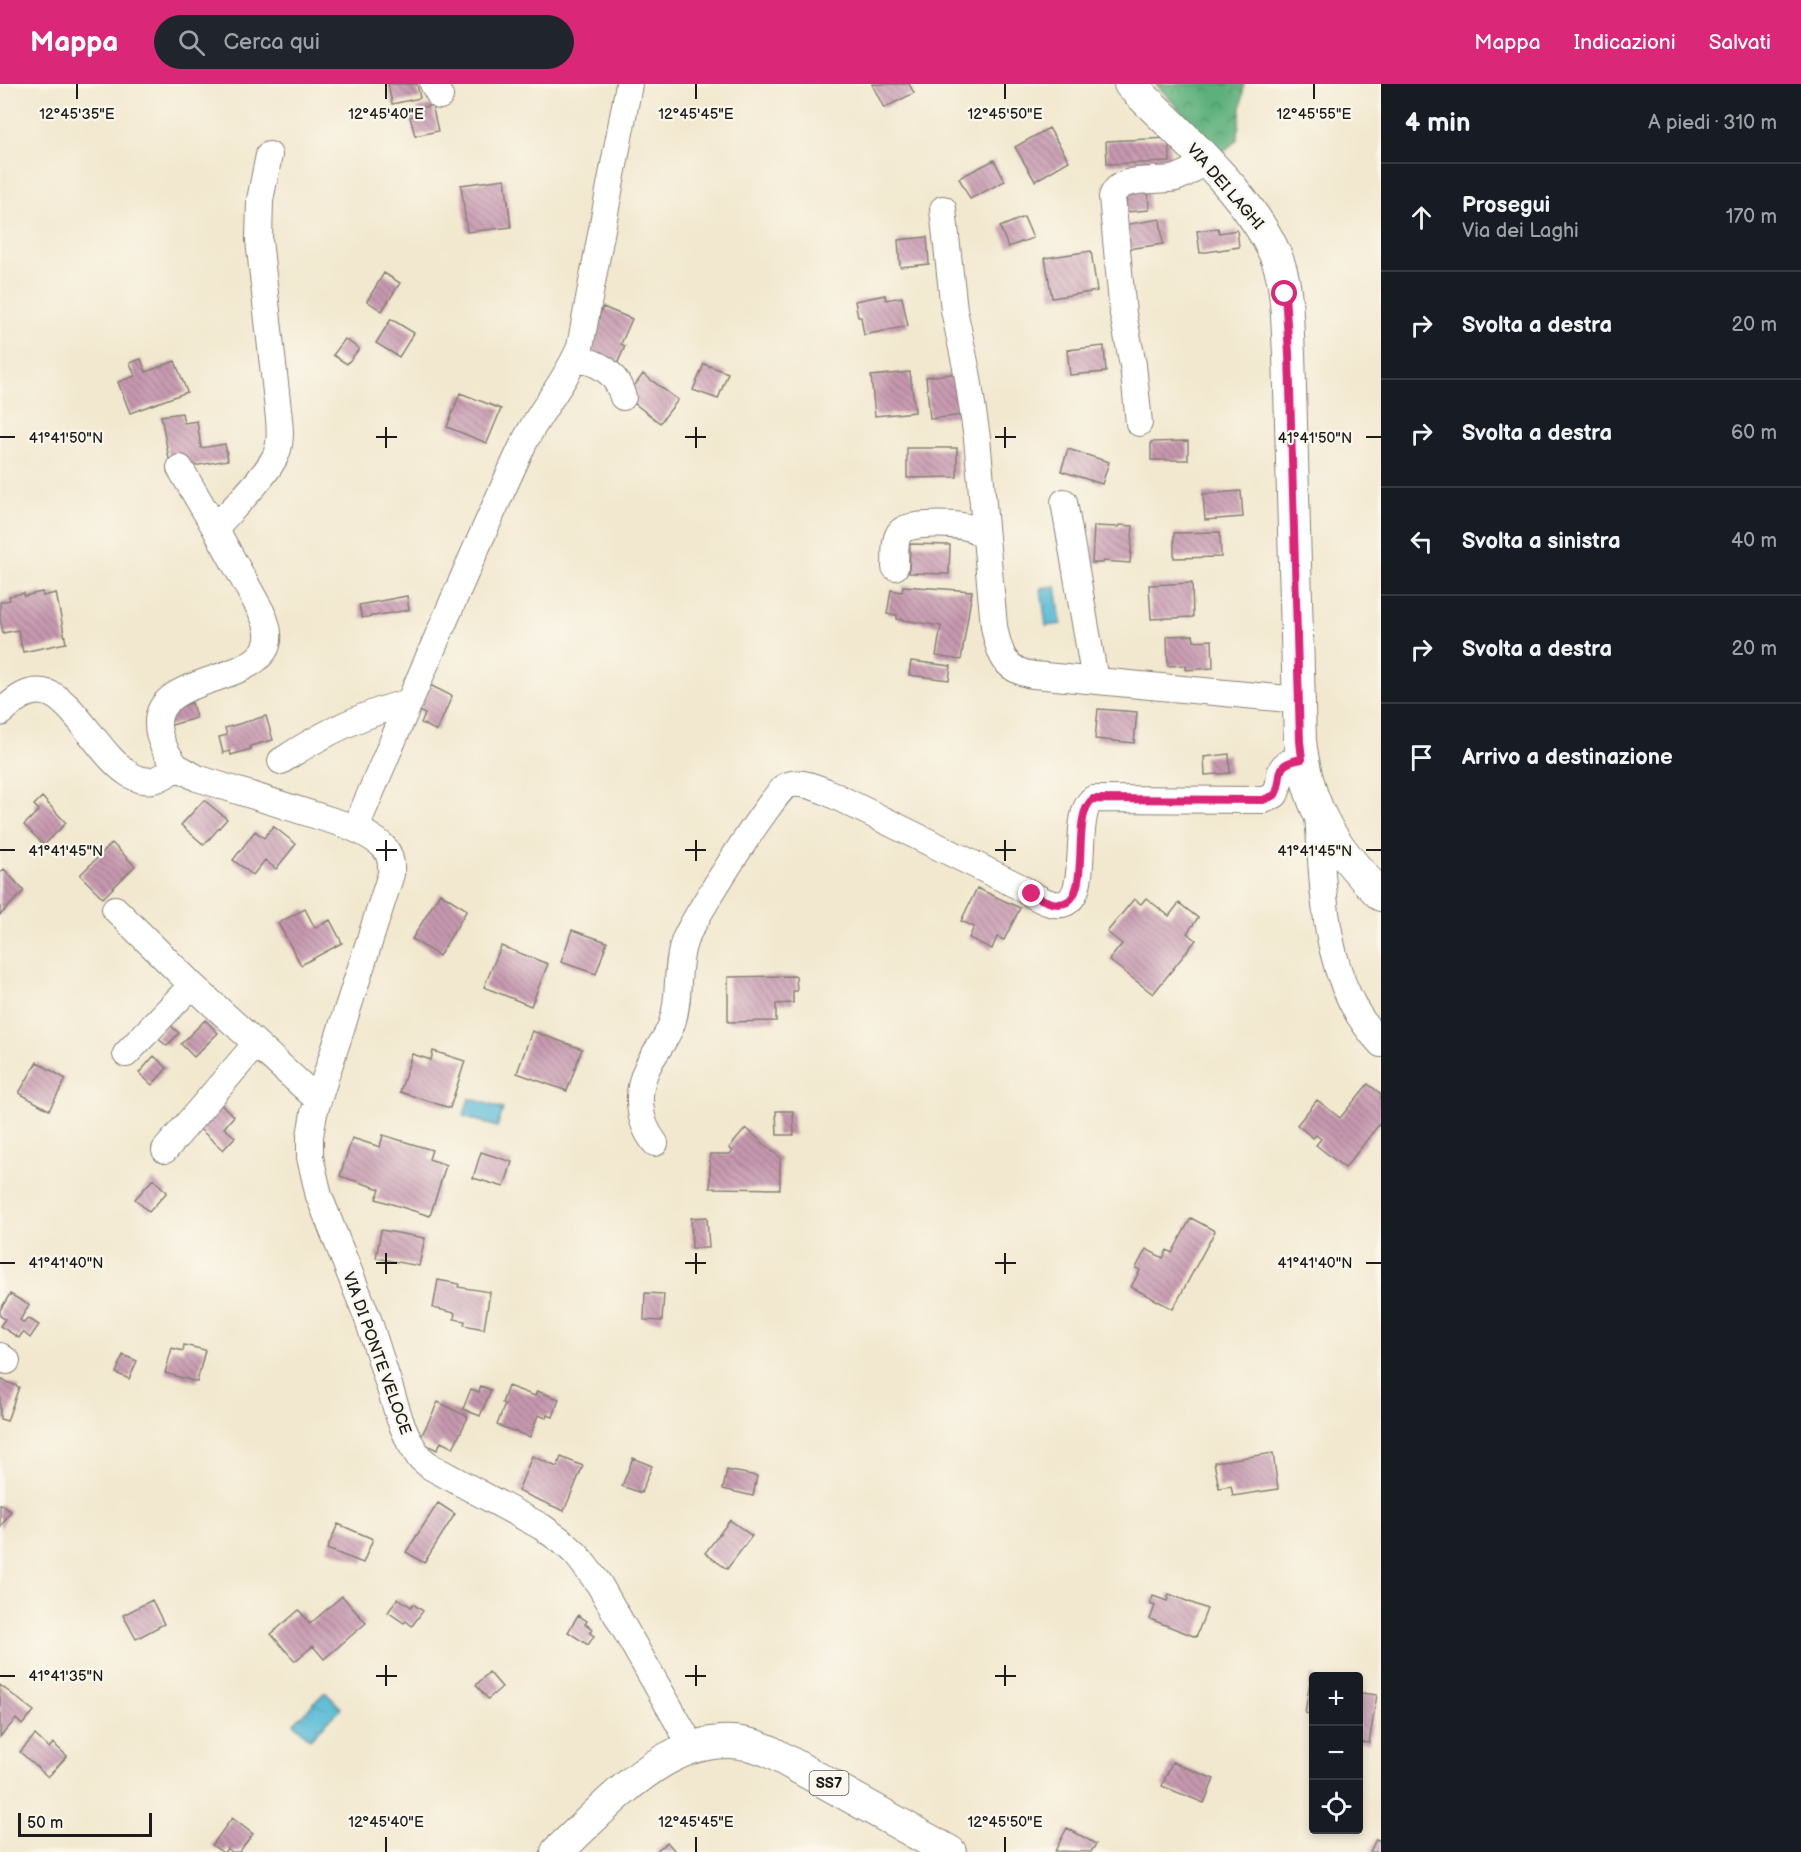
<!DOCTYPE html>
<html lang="it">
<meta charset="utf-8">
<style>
:root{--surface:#171b24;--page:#20242c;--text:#f1f3f6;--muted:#9ea1a6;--line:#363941;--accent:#db2777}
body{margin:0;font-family:"Balsamiq Sans",sans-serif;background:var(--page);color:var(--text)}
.controls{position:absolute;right:18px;bottom:18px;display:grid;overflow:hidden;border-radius:6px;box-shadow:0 3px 9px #0003}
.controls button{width:54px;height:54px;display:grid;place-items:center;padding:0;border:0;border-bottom:2px solid var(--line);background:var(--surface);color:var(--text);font:30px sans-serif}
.scale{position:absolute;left:18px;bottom:15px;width:134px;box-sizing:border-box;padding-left:6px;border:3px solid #1c1c1c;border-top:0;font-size:16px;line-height:21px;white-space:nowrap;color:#1c1c1c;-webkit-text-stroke:4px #fbf7ec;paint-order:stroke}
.stop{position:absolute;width:18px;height:18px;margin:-14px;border:4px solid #db2777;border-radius:50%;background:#fff}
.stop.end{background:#db2777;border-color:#fff;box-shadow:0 2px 6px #0008}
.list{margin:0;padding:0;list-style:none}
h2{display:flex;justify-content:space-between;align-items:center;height:78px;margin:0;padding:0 24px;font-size:26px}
h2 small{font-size:20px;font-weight:400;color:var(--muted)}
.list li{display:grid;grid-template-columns:39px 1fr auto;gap:18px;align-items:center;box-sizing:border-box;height:108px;padding:0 24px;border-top:2px solid var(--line)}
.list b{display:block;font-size:22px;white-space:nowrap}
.list p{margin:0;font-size:20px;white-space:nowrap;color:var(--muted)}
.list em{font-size:20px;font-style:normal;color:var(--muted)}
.icon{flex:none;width:33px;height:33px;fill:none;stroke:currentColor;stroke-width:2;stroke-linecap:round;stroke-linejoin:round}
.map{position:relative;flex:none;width:1381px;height:1768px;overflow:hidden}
header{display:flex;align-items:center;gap:36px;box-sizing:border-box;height:84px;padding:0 30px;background:var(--accent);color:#fff}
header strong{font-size:28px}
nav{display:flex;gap:33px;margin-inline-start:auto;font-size:21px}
.search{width:420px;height:54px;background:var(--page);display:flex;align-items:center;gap:15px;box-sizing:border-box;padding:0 21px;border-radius:33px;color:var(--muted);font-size:22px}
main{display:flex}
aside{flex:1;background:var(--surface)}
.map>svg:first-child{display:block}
</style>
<header>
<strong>Mappa</strong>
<div class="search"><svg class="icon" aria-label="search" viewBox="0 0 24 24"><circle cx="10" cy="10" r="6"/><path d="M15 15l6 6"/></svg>Cerca qui</div>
<nav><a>Mappa</a><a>Indicazioni</a><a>Salvati</a></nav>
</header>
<main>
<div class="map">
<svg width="1381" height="1768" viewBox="0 0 1381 1768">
<defs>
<pattern id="forest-crowns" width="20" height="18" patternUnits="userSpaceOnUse" patternTransform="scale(1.5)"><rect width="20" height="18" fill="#5db07c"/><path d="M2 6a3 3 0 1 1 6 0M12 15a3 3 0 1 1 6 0" fill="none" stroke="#4c8e65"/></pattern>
<pattern id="water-ripples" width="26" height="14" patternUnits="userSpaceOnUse" patternTransform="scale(1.5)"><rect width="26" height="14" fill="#57bad5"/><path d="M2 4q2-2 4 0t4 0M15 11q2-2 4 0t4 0" fill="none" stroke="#4b9fb6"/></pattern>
<pattern id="building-back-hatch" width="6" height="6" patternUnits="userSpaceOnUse" patternTransform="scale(1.5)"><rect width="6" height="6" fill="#c799b0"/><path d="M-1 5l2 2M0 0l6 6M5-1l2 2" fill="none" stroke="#a17c8e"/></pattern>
</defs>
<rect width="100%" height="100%" fill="#fbf7ec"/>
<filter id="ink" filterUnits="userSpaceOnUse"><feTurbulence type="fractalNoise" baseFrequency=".0167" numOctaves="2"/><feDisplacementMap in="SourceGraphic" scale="12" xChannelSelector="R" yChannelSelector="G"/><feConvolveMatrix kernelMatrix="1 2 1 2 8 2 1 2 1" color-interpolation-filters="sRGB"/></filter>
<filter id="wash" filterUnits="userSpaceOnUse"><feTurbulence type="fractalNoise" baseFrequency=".008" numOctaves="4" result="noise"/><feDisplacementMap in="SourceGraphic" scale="24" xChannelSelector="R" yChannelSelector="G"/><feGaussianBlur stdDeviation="1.35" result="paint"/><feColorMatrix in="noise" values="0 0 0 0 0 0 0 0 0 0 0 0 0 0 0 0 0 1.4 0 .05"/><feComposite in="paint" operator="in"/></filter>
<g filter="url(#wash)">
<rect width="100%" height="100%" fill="#f2e8cf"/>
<path fill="url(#forest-crowns)" stroke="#3c664c" stroke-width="1.5" d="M1156,0h88l-7,56 -17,14z"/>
<path fill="url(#water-ripples)" stroke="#3a6b78" stroke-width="1.5" d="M1056,502l5,38 -15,2 -5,-38z
M469,1014l34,11 -6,18 -33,-11z
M325,1608l16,16 -31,31 -16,-16z"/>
<g id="blocks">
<path fill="url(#building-back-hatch)" d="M388,0h29l3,14 -28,6z
M872,0h37l5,9 -30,15z
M432,21l6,26 -23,5 -5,-19 8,-3 -1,-5z
M1049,44l20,33 -34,20 -20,-34z
M1169,54l1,24 -63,2 -1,-23z
M994,76l11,21 -35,18 -11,-21z
M505,95l6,48 -44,5 -6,-47z
M1148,103l1,23 -22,2 -2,-24z
M1024,133l9,21 -25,9 -8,-20z
M1160,135l3,25 -43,6 -3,-24z
M1218,144l1,5 18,-3 2,17 -39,6 -3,-22z
M927,153l2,27 -29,3 -2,-27z
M1091,167l6,40 -45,7 -7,-40z
M384,189l16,10 -18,28 -15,-10z
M885,211l1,5 16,-3 6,29 -44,9 -3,-18h-3l-3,-16z
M603,223l29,12 -11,25 4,2 -10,23 -33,-15z
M391,235l23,14 -15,24 -23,-14z
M345,255l14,10 -12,15 -14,-9z
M1104,262l2,26 -36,3 -3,-25z
M141,275l5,13 29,-11 12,31 -57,21 -12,-31 17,-6 -5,-13z
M704,280l24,9 -10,26 -25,-9z
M910,288l5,40 -40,4 -4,-40z
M959,289l4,42 -33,4 -4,-42z
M643,290l35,26 -18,23 -34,-26z
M460,309l41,16 -14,34 -40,-16z
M182,329l2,10 13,-2 4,27 24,-4 3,16 -57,10 -10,-54z
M1188,357v19h-37v-18z
M907,364h50v29l-50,1z
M1068,365l41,13 -7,22 -41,-13z
M1241,407l2,26 -38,3 -2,-26z
M1119,441l14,1 -3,37 -27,-2v2h-11l2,-37 25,1z
M1220,448l1,25 -47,1v-25z
M910,460l40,1 -1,29 -40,-1z
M1192,499l1,34 -42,2 -2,-34z
M903,502l69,5 -11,69 -25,-4 5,-30 -44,-7v-4l-10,-1 4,-24 11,2z
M42,508l1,4 13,-3 10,50 -43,9 -5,-22 -15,3 -3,-15v-16l10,-2 -1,-4 15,-3v3z
M407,512l2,14 -47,8 -3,-13z
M1193,551l1,6 18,-1 1,28 -27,2v-5l-18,1 -1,-30z
M911,577l40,5 -2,14 -40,-5z
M430,601l22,11 -15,35 -16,-8 4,-9 -6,-3z
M192,619l4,15 -31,9 -4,-16z
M1098,625l39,3 -3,31 -39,-4z
M266,632l7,24 -23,6 1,3 -20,6 -1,-4 -7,2 -4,-16 8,-2 -2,-7z
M1229,670l1,19 -25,2 -1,-18z
M42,713l24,26 -22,22 -20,-20 15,-15 -5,-5z
M204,716l23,19 -23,26 -23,-20z
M273,742l23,18 -20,25 -11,-9 -12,15 -20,-15 22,-29 9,7z
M112,759l23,23 -32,32 -23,-23z
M4,785l20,22 -24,24v-42z
M977,804l43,20 -16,32 -7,-3 -5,12 -23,-11 5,-11 -13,-6z
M440,809l27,17 -28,46 -27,-17z
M1146,814l23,18 10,-13 19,15 -11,15 9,7 -43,54 -44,-34 13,-16 -15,-12 27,-33 7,5z
M305,825l10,19 15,-8 12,23 -41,22 -23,-42z
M572,846l35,12 -11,32 -35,-12z
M501,862l47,18 -17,42 -47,-19z
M796,892l1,15h-4v12l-17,1v17l-48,1v-45z
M205,936l13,13 -24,24 -13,-13z
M168,939l11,10 -12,13 -11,-9z
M532,947l50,18 -15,42 -50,-18z
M433,967l32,10 -15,47 -50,-16 12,-38 19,6z
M154,972l13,12 -15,17 -13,-12z
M37,978l29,17 -17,31 -30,-17z
M1368,1000l13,10v28l-36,46 -29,-23 5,-6 -5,-4 -3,3 -16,-13 20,-25 23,18z
M213,1014l21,18 -10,12 11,9 -12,13 -31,-28z
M776,1027h17l1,24h-17z
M746,1044l34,30v31l-70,-1v-34h20l3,-3 -4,-3z
M383,1051l49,15 -3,9 17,6 -16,51 -54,-17 4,-10 -40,-13 12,-38 28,9z
M481,1068l31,10 -8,25 -31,-9z
M153,1095l14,13 -18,20 -14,-13z
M707,1133l2,31h-17l-1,-30z
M1191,1134l24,13 -42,78 -42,-22 9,-17 -4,-2 10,-19 17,9 4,-8 5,3z
M381,1146l44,8 -6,28 -43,-8z
M438,1196l21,4 -1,3 32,5 -6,37 -20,-4 1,-4 -11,-2 1,-6 -22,-5z
M645,1209l19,1 -2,27 -18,-1z
M10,1210l19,11 -9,15 4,3 4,-5 11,7 -9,13 -7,-6 -4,6 -19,-12 5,-7 -5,-3v-6z
M184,1261l21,5 -8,32 -32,-9 7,-25 11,3z
M123,1271l14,6 -8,18 -13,-6z
M0,1295l19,8 -12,34 -7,-2z
M481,1302l10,4 -11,26 -17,-7 8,-20 8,3z
M508,1302l27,10 2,-5 22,8 -6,18 -6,-2 -1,3 -8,-3 -8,22 -33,-12 8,-21 -3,-1z
M438,1318l30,15 -15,31 -12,-6 -4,8 -18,-9z
M1273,1369l5,36 -45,7 -2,-10 -12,2 -5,-26z
M532,1372l25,11 4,-10 22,9 -19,45 -46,-20z
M633,1374l19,8 -11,27 -19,-7z
M727,1386l30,6 -4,20 -30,-7z
M438,1419l17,11 -31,49 -18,-11z
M0,1420l11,7 -11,17z
M730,1436l22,16 -25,33 -22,-16z
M338,1440l35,15 -10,24 -36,-14z
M1169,1510l38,15 -11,28 -46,-18 5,-13 -5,-2 3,-8 14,5z
M342,1512l24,27 -42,36 -11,-13 -18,15 -24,-27 28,-24 11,14z
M398,1514l13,9 2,-3 10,7 -11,15 -6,-5 -2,2 -16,-11z
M152,1516l12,24 -28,15 -13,-24z
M578,1531l9,6 -2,3 8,5 -3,4 4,3 -6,9 -20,-13z
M489,1588l13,15 -14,12 -12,-14z
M1311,1591l3,1v39l-9,-2z
M0,1601l34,26 -12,14 -6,-6 -16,18z
M1358,1606l3,3 16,2 -8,48 -11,-1z
M35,1651l14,13 4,-5 14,13 -19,21 -28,-25z
M1172,1678l42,17 -10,24 -42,-17z
M232,1734l21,16 -14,18h-7l-5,-4 -2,4h-3l-10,-7z
M1067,1744l29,16 -5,8 -36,-1z
M1376,1755l5,2v11h-11z
M667,1758l9,10h-21z"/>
</g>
</g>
<g filter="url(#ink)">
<use href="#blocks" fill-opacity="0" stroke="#878276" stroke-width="1.5"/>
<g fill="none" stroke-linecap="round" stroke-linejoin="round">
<defs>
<path id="minor" d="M433,0l7,12
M943,125l11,101 13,62 10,66 17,188c5,27 10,45 40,49l265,25
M576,274c24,5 40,14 47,39
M1139,339l-6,-58 -10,-51 -11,-117c7,-23 45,-14 64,-19 12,-4 20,-11 28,-18
M180,384l35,60
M1064,418l31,178
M895,483c1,-10 -2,-28 6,-36 8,-9 58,-7 69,-3 6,2 11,5 15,10
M0,629c13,-11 25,-24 44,-21 41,6 79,130 132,74l21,12 149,47 16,7 -3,-12c53,-124 105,-248 162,-371 16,-36 44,-65 59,-102l49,-263
M281,677c39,-26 83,-48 129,-59
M176,682c-9,-12 -18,-26 -18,-42 -1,-46 84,-40 106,-73 8,-12 3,-28 -3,-40l-46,-83c16,-18 55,-55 62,-76 4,-11 3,-22 2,-33l-20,-179 1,-40 9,-45
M1318,730c6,79 4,168 63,230
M362,748c20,11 31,18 29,42l-77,239 -4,23v21l9,39 49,123 32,101 9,21 10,16 12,10 111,60 21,15 13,12 23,30 93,163
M115,825l77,76 126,115
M126,970l66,-69
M655,1059c-17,-21 -20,-52 -7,-77 7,-15 19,-27 24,-43 9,-26 3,-55 12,-81 5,-17 89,-149 102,-156 12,-6 27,0 39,5l191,94c11,6 22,15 34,18 48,14 18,-87 43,-104l171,1 11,-5c10,-19 -4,-31 27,-36
M165,1066l90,-105
M0,1272l7,5"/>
<path id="major" d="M1130,0c48,49 133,121 151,187 7,26 6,55 8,82l11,388c8,69 33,106 81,154
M557,1768c56,-52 127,-139 212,-101l181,101"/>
</defs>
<use href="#minor" stroke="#878276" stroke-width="28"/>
<use href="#major" stroke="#878276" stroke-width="34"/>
<use href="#minor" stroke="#fff" stroke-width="26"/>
<use href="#major" stroke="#fff" stroke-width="32"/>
</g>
</g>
<g fill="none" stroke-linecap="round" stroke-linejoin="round" filter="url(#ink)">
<path stroke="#db2777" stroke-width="8" d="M1032,810c74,45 32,-75 61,-95l170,1 12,-5c10,-19 -4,-31 27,-36l-2,-18 -11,-388 -4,-59"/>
</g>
<path fill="none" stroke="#1c1c1c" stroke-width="2" d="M77,0v15M386,0v15M696,0v15M1005,0v15M1314,0v15M386,343v21M696,343v21M1005,343v21M0,353h15M376,353h21M685,353h21M995,353h21M1366,353h15M386,756v21M696,756v21M1005,756v21M0,766h15M376,766h21M685,766h21M995,766h21M1366,766h15M386,1169v21M696,1169v21M1005,1169v21M0,1179h15M376,1179h21M685,1179h21M995,1179h21M1366,1179h15M386,1581v21M696,1581v21M1005,1581v21M0,1592h15M376,1592h21M685,1592h21M995,1592h21M386,1753v15M696,1753v15M1005,1753v15"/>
<g text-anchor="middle" stroke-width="4.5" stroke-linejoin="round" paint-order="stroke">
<rect fill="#fbf7ec" stroke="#5f5e5a" stroke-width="1.5" x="809.5" y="1687" width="39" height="24" rx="4.5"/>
<g font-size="15" font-weight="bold" fill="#1c1c1c">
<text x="829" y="1704">SS7</text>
</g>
<g font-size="16" fill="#1c1c1c" stroke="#fbf7ec">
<text transform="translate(1226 102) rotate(49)" y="6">VIA DEI LAGHI</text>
<text transform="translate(378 1269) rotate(70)" y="6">VIA DI PONTE VELOCE</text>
</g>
</g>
<g font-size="15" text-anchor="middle" fill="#1c1c1c" stroke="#fbf7ec" stroke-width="4.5" stroke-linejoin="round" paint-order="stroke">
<text x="77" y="35">12°45'35"E</text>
<text x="386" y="35">12°45'40"E</text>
<text x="696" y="35">12°45'45"E</text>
<text x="1005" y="35">12°45'50"E</text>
<text x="1314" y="35">12°45'55"E</text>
<text x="66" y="359">41°41'50"N</text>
<text x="1315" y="359">41°41'50"N</text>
<text x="66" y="772">41°41'45"N</text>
<text x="1315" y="772">41°41'45"N</text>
<text x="66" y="1184">41°41'40"N</text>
<text x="1315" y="1184">41°41'40"N</text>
<text x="66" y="1597">41°41'35"N</text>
<text x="386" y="1743">12°45'40"E</text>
<text x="696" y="1743">12°45'45"E</text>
<text x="1005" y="1743">12°45'50"E</text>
</g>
</svg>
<div class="controls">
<button>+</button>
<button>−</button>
<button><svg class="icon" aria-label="locate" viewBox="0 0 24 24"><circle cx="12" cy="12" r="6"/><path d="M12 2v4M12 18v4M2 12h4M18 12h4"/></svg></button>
</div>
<div class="scale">50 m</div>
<div class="stop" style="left:1285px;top:210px"></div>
<div class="stop end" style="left:1032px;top:810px"></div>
</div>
<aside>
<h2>4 min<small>A piedi · 310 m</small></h2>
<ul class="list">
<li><svg class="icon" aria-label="ahead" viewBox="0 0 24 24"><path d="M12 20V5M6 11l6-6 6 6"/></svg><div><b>Prosegui</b><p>Via dei Laghi</p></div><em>170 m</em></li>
<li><svg class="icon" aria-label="right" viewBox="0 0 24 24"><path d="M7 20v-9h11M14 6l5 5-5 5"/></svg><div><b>Svolta a destra</b></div><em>20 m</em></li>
<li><svg class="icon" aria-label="right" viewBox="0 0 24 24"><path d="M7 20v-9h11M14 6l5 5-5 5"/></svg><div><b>Svolta a destra</b></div><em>60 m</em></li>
<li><svg class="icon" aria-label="left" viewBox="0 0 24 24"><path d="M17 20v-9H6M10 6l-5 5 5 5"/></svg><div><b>Svolta a sinistra</b></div><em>40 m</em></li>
<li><svg class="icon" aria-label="right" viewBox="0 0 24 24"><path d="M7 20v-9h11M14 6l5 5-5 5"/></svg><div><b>Svolta a destra</b></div><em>20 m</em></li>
<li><svg class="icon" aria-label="arrive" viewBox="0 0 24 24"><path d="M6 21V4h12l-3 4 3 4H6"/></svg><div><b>Arrivo a destinazione</b></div></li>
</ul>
</aside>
</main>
